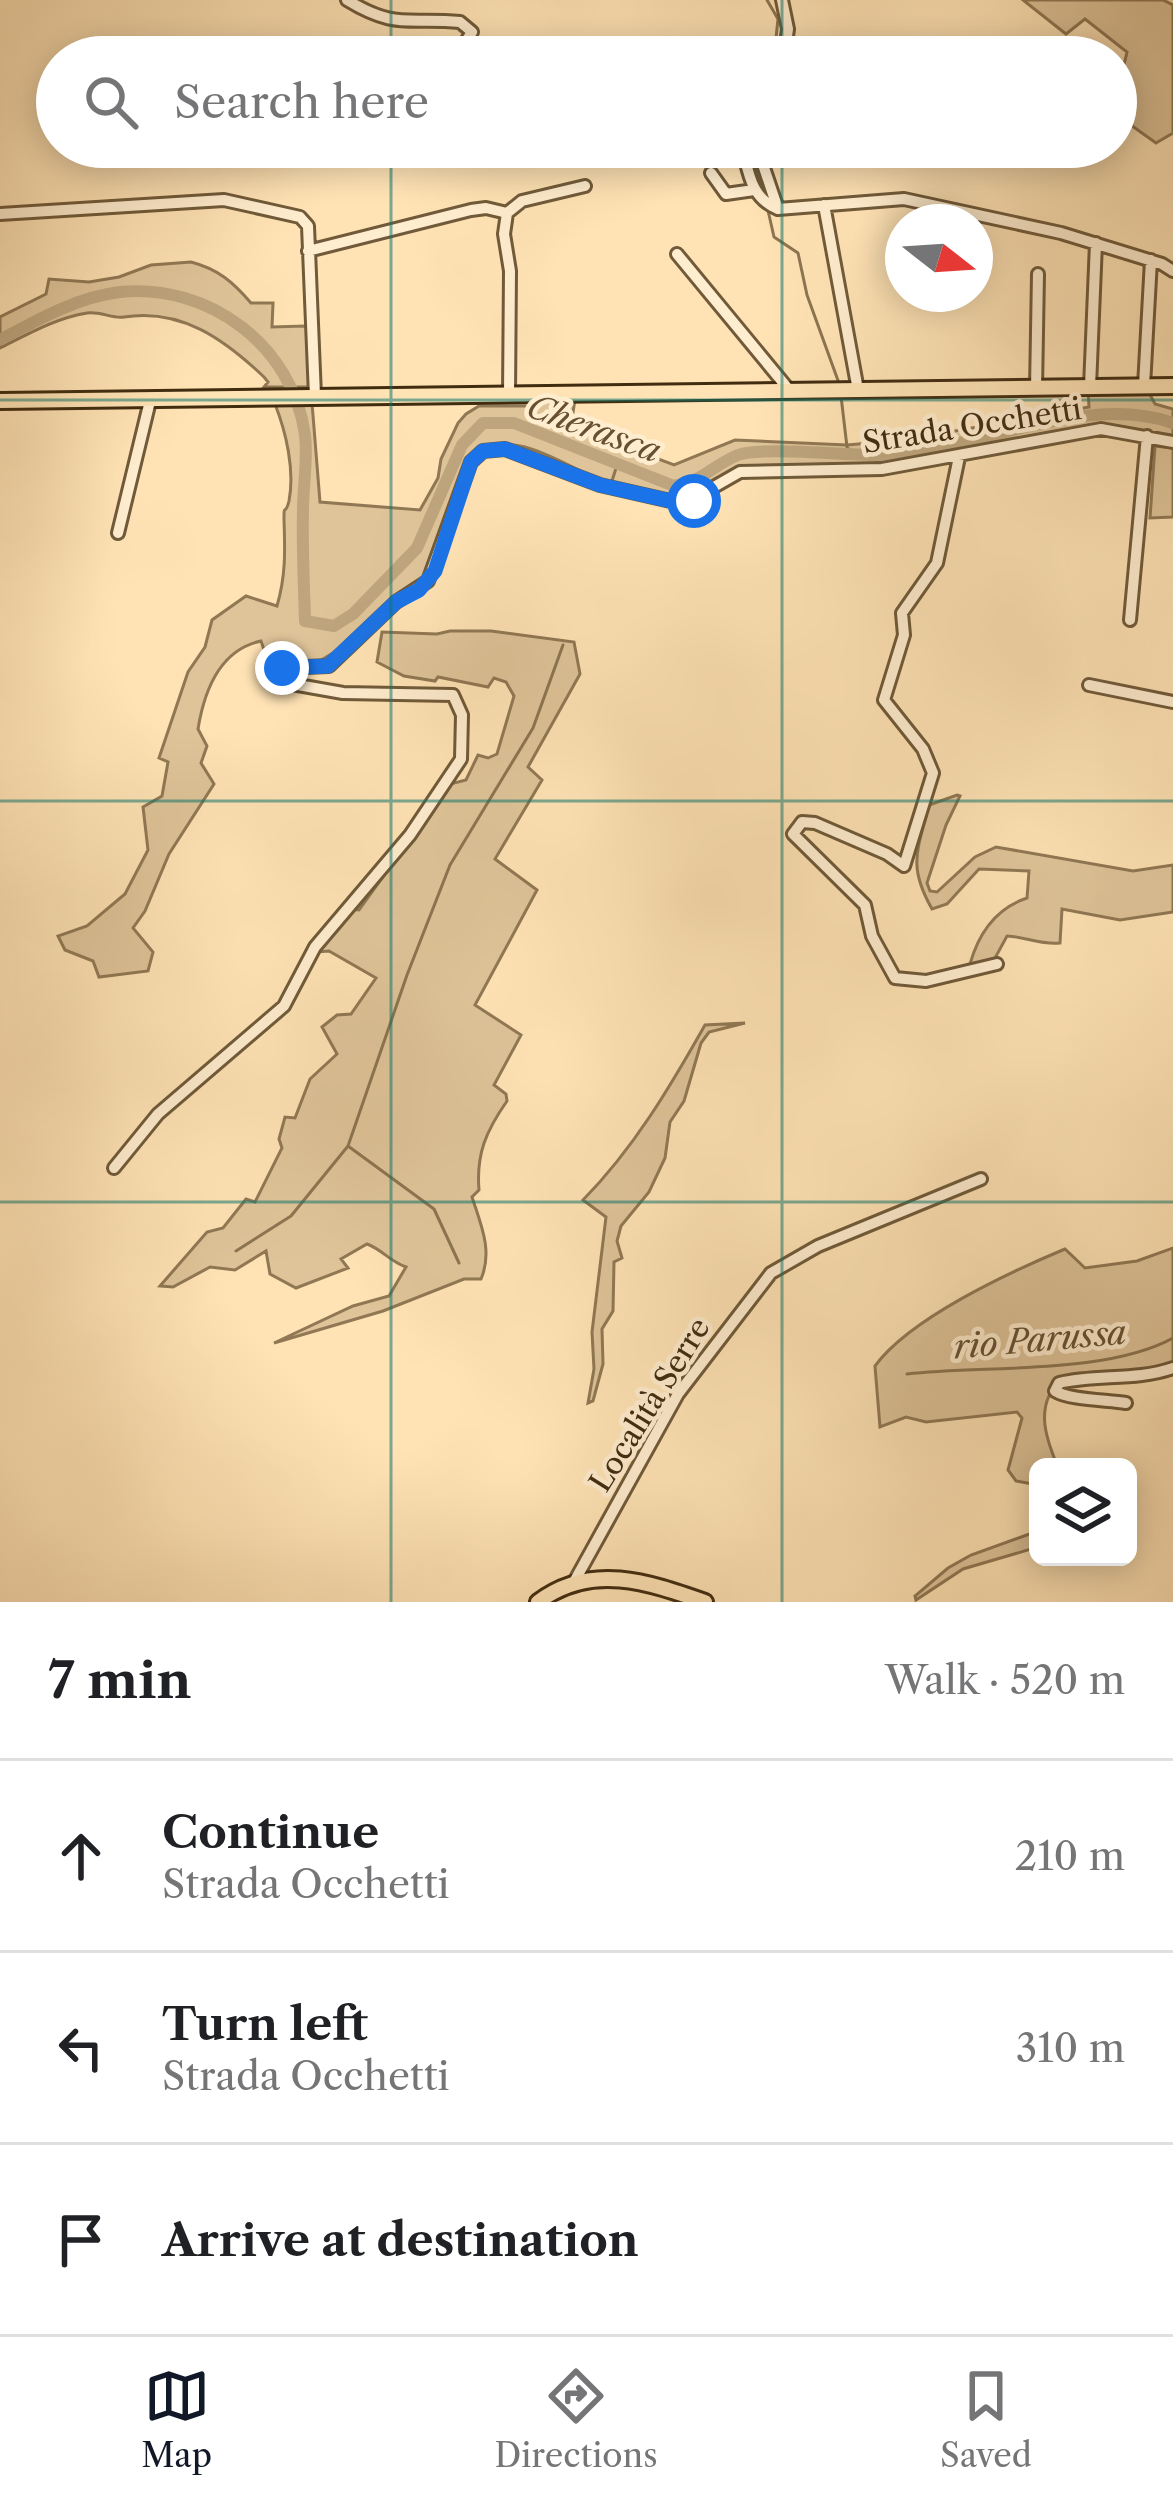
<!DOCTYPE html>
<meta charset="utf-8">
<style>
:root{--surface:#fff;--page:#f2f2f2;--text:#202124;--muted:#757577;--line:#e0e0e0;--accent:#111827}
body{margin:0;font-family:"Libre Caslon Text",serif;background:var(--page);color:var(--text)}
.controls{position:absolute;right:36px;bottom:36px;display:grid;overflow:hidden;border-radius:18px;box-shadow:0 6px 30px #0003}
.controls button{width:108px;height:108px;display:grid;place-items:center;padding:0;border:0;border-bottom:3px solid var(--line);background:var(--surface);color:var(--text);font:60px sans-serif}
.compass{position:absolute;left:885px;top:204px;width:108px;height:108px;border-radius:50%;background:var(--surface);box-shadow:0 6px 30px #0003;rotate:107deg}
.stop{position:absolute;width:36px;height:36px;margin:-27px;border:9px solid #1a73e8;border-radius:50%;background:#fff}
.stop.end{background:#1a73e8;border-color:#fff;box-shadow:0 3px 12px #0008}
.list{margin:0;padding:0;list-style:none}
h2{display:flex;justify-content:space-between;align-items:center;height:156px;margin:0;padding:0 48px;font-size:51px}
h2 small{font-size:39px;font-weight:400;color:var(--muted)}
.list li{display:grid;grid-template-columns:78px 1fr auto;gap:36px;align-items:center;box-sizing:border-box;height:192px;padding:0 48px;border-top:3px solid var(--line)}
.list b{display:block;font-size:45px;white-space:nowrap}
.list p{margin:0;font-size:39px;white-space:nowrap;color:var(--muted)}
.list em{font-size:39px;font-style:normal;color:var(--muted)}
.icon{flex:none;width:66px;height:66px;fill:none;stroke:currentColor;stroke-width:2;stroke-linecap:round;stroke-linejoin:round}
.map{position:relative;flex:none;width:1173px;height:1602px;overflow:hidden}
.search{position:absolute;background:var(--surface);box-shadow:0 6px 30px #0003;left:36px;right:36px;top:36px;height:132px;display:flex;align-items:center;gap:30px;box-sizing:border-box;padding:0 42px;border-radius:66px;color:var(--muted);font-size:45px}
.sheet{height:732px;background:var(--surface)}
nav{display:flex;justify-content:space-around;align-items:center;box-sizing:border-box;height:168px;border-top:3px solid var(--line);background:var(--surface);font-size:33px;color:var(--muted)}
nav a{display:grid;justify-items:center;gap:6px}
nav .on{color:var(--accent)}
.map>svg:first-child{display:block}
</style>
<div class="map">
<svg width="1173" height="1602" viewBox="0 0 1173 1602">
<rect width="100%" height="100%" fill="#ffe3b5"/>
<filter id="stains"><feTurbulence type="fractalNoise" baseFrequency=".00167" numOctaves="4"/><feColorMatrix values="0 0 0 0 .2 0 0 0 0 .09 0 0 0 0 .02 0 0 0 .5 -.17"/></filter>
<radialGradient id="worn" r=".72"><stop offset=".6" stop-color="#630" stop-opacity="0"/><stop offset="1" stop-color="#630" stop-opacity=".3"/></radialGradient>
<path fill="#dfc499" stroke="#907854" stroke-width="3" d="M1023,0h140l10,5v128l-17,10 -35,-25 -5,-20 11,-46 -42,-33 -19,15z
M191,262c27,7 42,20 60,41h22l-1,24 33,-1 4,5 2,56h-47l4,-5 -4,-5c-40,-38 -83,-69 -140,-60 -11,2 -24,-6 -37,-4 -31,5 -59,21 -87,35v-31l46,-23 3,-15 40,3 30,-5 32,-12z
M1147,389l8,15 18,5v29l-72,-12 -213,38 -148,5c-22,7 -37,26 -60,30 -24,-6 -50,-10 -75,-18 -38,-12 -86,-52 -126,-31l-53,128 -85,70 -23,14h-34l-19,-9 -4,-12c-42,9 -57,51 -63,88l9,17 -6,17 13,21 -45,70 -24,57 -12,17 20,24 -5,19 -49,6 -6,-16 -28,-11 -7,-14 29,-10 38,-32 23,-44 -5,-43 19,-11 6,-34 -9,-4 29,-86 17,-25 7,-27 34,-24 31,10c9,-31 8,-55 7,-87 0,-17 1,-2 5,-18 6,-31 -3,-69 -14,-97l37,-1 8,99 100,8 18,-32 3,-19 17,-36 8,-9 13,-8h55l3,-6 38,-1 -4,27 103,39 61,-25 112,5 57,-5 185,-33 -1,-17z
M1155,446l18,2v69l-23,1z
M450,631h41l83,11 6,32 -52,93 14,13 -47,79 42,31 -62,115 46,30 -27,50 12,9 1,7c-21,30 -31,53 -28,89l-7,7c9,28 21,54 9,82h-17l-81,32 -109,32 79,-37 36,-10 17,-29c-17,-6 -23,-17 -39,-23l-26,15 7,9 -52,20 -26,-14 -4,-23 -31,19 -25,-3 -37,20 -13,-1 47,-54 16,-4 23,-29 9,3 27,-54 -3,-9 6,-22 10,1 15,-39 27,-25 -15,-27 15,-12 14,-1 25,-36 -47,-27 -13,1 34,-43 9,1 91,-126 16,-4 12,-25 10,3 9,-4 17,-58 -8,-14 -12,-4 -6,9 -50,-10 -3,4 -31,-5 -27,-14 5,-30 55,2z
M957,795l3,1 -14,29 -19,58 3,8 7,1 38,-35 21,-10 137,24 40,-6v47l-53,8 -58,-11 -2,34c-20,2 -33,-6 -53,-7l-13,24 -24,4c9,-32 27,-56 57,-66l2,-27 -50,-2 -32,35 -15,5c-25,-44 -14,-59 -3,-104z
M745,1023l-36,9 -8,11 -17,58 -14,21 -5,36 -16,34 -28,34 -4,15 5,17 -8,4 -1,49 -11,18 1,35 -10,37 -5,2 6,-34 -2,-37 14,-115 -23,-17c51,-52 87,-113 122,-175z
M1173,1248v114l-20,7 -91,9c-28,26 -17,59 -4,89h-20v18l-22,-4 -8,-11 14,-52 -5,-6 -91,10 -20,-5 -26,10 -5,-61c35,-48 135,-94 190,-117l20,19 52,-7z
M1038,1531v16l-75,22 -47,31 -1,-4 33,-28 23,-13z"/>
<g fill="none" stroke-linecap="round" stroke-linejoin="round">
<path stroke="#8c7551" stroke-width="3" d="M767,0l11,19 -4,38
M750,147l15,50
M767,206l7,31 24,16 9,42 33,91
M841,396l6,51 5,7
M611,484l7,-22
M348,1146l86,63 25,54
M236,1251l55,-35 57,-70 59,-171 43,-110 83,-137 30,-83
M907,1374c80,-9 198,1 266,-36"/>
<path stroke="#bea57d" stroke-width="12" d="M0,340c37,-20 77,-43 120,-48 89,-9 173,54 185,143 3,25 -2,50 -2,75 -1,37 1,74 2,111l29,5 19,-12 64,-66 45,-103 21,-22h31l160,63c30,-5 39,-21 64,-31 24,-9 115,1 147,0 91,-4 199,-63 288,-32"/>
<defs>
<path id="minor" d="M347,0c49,30 61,17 113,22l12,10 -16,25
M782,0l6,29 -4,28
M742,147c7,27 9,51 36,62l126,-10 157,34 101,31 11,7
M757,147l21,62
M711,173l15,21 28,-4
M824,205l34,185
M0,214l224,-14 76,17 8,9 7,170
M308,251l163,-41 15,-2 21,5
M677,254l113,137
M1144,386l7,-126
M1090,387l6,-144
M1036,389l2,-115
M509,395l1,-124 -6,-37 3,-21 15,-12 63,-15
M959,457l-22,106 -35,50 2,22 -20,65 39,49 10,24 -29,93 -17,-12 -72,-31 -13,-1 -9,12 72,71 7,31 23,42 31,3 71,-17
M118,533l32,-132
M1130,620l17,-184
M274,676l8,-8 47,-2 67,-64 32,-21 43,-119 12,-11 22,-2 95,36 84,19 56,-32 142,-3 219,-40 72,13
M1089,685l84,17
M114,1168l44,-54 126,-108 31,-59 95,-112 51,-76 1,-44 -9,-20 -110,-2 -62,-11 -7,-6
M1126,1403c-19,-3 -57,-3 -71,-12l4,-8c38,-9 77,-2 114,-15
M574,1582l104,-188 93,-121 47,-27 163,-67"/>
<path id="major" d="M0,401l1173,-15
M538,1602c53,-40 110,-20 167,0"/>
</defs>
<use href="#minor" stroke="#705a39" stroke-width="16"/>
<use href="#major" stroke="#412c10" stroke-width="20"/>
<use href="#minor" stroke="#ffedcf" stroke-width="10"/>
<use href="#major" stroke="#ffe3b5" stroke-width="14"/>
</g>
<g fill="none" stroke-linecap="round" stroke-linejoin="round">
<path stroke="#1a73e8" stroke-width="15" d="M282,668l46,-2 68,-64 23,-12 16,-19 36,-109 12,-11 22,-2 95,36 84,19 10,-3"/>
</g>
<path fill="none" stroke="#0f766e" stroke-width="3" stroke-opacity="0.55" d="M391,0v57M782,0v57M391,147v1455M782,147v1455M0,400h1173M0,801h1173M0,1202h1173"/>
<g text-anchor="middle" stroke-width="9" stroke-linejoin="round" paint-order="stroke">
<g font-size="30" fill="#412c10" stroke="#ffedcf">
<text transform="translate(972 426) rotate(-9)" y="10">Strada Occhetti</text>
<text transform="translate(650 1405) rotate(-58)" y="10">Località Serre</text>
</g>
<g font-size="33" font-style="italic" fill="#665031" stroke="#ffedcf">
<text transform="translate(594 428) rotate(20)" y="12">Cherasca</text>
<text transform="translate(1040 1339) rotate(-5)" y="12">rio Parussa</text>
</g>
</g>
<rect width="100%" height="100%" filter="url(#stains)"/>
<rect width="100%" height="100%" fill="url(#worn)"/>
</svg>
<div class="controls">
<button><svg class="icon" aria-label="layers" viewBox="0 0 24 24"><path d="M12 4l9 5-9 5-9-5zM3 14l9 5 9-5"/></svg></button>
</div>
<svg class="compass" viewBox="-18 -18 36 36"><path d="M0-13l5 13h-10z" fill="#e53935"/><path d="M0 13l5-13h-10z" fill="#757577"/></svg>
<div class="stop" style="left:694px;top:501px"></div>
<div class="stop end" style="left:282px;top:668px"></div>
<div class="search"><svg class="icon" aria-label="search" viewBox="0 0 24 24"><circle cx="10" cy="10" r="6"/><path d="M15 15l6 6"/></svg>Search here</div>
</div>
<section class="sheet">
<h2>7 min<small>Walk · 520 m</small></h2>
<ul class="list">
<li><svg class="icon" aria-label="ahead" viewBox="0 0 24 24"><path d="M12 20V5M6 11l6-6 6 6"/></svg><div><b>Continue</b><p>Strada Occhetti</p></div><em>210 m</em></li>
<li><svg class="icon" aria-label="left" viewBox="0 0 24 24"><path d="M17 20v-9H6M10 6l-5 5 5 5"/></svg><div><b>Turn left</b><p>Strada Occhetti</p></div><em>310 m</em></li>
<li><svg class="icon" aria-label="arrive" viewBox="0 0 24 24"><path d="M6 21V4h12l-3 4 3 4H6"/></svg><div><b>Arrive at destination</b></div></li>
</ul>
</section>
<nav>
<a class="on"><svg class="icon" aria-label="map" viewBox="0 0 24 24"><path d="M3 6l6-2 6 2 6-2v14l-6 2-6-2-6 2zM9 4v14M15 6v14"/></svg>Map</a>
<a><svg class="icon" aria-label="directions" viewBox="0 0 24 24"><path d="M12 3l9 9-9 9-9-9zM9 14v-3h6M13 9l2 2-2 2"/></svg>Directions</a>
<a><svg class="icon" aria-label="saved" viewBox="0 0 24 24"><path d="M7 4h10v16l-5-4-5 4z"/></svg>Saved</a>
</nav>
